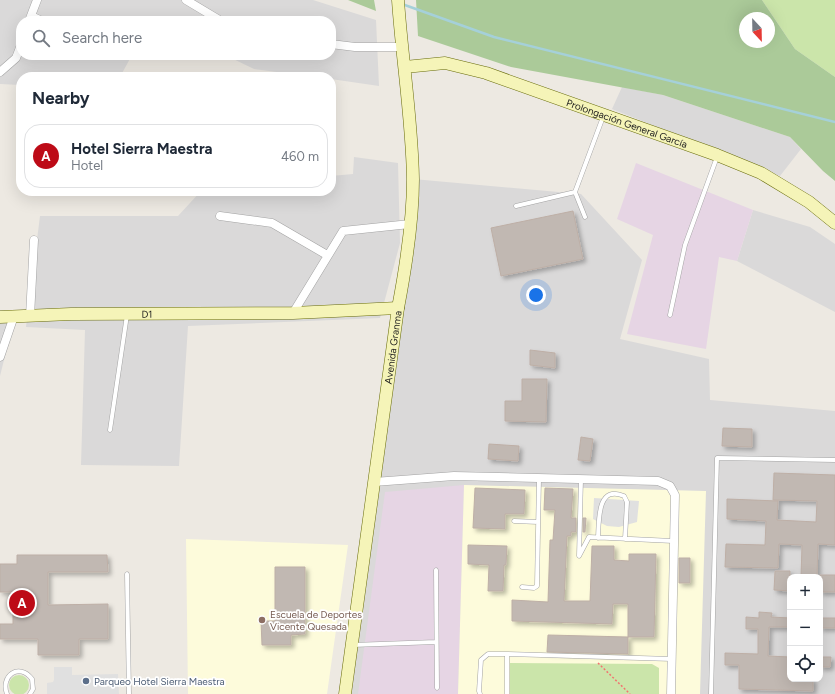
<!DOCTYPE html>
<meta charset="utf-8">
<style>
:root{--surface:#fff;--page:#f6f6f7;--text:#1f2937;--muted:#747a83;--line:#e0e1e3;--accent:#bd0b17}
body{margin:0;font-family:Figtree,sans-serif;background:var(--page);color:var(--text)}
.controls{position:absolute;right:12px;bottom:12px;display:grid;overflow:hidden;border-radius:8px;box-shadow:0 4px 16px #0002}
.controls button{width:36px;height:36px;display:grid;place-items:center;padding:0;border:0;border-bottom:1px solid var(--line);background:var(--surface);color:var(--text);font:20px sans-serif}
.compass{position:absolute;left:739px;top:12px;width:36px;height:36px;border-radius:50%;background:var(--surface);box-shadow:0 4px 16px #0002;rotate:158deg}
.you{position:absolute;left:536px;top:295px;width:14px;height:14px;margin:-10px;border:3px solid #fff;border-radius:50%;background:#1a73e8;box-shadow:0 0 0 6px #1a73e833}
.badge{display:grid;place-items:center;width:26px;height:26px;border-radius:50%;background:var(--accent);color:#fff;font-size:13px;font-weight:700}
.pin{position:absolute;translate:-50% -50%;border:2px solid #fff;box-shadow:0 1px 4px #0006}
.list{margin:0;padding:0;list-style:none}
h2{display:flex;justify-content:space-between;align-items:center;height:52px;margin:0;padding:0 16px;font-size:17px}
h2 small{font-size:13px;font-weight:400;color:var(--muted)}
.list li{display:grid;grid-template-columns:26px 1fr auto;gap:12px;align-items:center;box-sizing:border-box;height:64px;margin:0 8px 8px;padding:0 8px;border:1px solid var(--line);border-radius:16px}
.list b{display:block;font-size:15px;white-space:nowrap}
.list p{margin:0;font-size:13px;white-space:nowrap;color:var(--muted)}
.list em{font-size:13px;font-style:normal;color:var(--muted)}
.icon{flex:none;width:22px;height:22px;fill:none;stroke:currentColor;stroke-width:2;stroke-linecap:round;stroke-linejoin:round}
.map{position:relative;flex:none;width:835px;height:694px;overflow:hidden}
.search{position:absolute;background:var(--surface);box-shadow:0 4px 16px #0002;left:16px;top:16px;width:320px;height:44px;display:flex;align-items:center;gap:10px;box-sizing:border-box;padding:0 14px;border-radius:16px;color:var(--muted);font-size:15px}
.panel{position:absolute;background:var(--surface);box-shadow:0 4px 16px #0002;left:16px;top:72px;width:320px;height:124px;border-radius:16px}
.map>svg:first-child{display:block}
</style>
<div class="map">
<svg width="835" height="694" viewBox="0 0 835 694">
<defs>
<filter id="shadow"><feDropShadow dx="3" dy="3" stdDeviation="2" flood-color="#0004"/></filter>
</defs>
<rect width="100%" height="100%" fill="#ede9e2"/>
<path fill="#dad9d9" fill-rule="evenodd" d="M0,0h313l63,20 3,66 -48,-7v-2h-18l-59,-8 -29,-14h106v-34h-179l-2,-1 -1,1h-128v34h111l-12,22h-99v8l-21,-1z
M622,87l41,8 127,42 11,12 -21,27 -168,-67z
M354,157l44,6 2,80 -20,75 -192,8 -9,140 -98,-1 4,-135 -59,-3 14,-111h138l23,-25h130v-15l22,-2z
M413,179l168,15 61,66 -22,79 89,20 1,41 125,11v283h-490zM790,577h30v102h-30z
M753,210l57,17 25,17v68l-98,-51z
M0,322l13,2 -13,52z"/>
<path fill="#e6d5e4" d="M636,163l117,47 -16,51 -18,-4 -13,92 -79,-15 26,-99 -36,-16z
M464,485l-6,209h-100l27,-202z"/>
<path fill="#fdfbdb" d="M464,485l242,6 -6,203h-242z
M186,539l162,6 -21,149h-139z"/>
<path fill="#cbe5aa" d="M762,0h73v77l-40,-28z
M510,663l142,1 7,4v26h-149z
M9 685a10 10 0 1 1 20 0a10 10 0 1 1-20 0Z"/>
<path fill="#abca99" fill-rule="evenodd" d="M348,0h26l2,11z
M416,0h346l33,49 40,28v104l-12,-10 -33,-34 -127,-42 -152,-28 -93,-31zM745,18h24v24h-24z"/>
<path fill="#e0e0e0" d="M594,498l45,3 -2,21 -18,5 -12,-1 -14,-7z
M54,667h18v8l46,-1 1,20h-72v-11l6,-1 1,-2z"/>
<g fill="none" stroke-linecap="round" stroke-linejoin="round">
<path stroke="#a5d0d9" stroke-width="2.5" d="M402,4l92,33 341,85"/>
</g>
<path fill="#c1b8b2" stroke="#beafa6" filter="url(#shadow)" d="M573,211l10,48 -82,17 -10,-48z
M530,350l25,3v15l-25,-3z
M522,379h25l-1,43 -41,-1v-20h17z
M723,428l29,1v18l-30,-1z
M581,437l12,2 -3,22 -12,-1z
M489,444l30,2 -1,15 -30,-2z
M774,473l61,2v70l-17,-1 -1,33h-16l1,-32 -23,-1 -1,24 -53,-1 1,-23 39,1 1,-24 -39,-2v-20l51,2 -1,19 39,2 1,-21 -44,-1z
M475,488l50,2 -1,24h-19v15l-32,-1z
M545,488l28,1 -2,29h5v14h-5v4h-4l-3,65h26l2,-55h22v14l15,1v-7h27l-2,83h-26v-33h-15l-1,20 -100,-3v-21l36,2 2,-62h3l2,-30h-11z
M583,518h3l-1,14h-2z
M468,545l39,1 -1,19h-2l-1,26h-15l1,-26 -21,-1z
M17,555h90l1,17h-60v33l60,-1v35h-29v16h-41v-16h-38v-15h13v-32h-13v-28h17z
M679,558h11v25h-11z
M275,567h30v67l-14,1v10h-29l-1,-24h14z
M775,571h15v20l-16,-1z
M820,575h15v17h-15z
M759,612l13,1 -1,4 19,1v9h-21l-1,29 22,1v22h23v12l-74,-2v-24h-14v-12l33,1v-25h-12v-12l13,1z
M820,618h15v10h-15z
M548,635l80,2v17l-81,-2z
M820,657h11l-1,10h-10z"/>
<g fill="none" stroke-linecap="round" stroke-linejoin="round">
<defs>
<path id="lane" d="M516,206l59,-14
M585,217l-10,-25 28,-75
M670,315l15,-70 32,-88
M110,430l17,-115
M581,479l-2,77 10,-19 84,4
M514,521l24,1
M598,538c1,-17 -1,-54 26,-42l3,6 -2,37
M436,570l1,118
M127,574l2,120
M522,587l12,1 3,-2 2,-108
M352,645l84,-3
M507,654v40
M7,694c-7,-18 12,-32 25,-15l1,10 -3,5
M480,694l-1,-3 2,-31 7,-6h19l165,5
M711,694l6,-236 118,2"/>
<path id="street" d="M186,0l35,21
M31,16l11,5
M29,21l8,-21
M331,44l24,3h47
M0,72l16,-14 5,-13
M220,216l52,7 55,32
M293,313l50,-82 67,-7
M30,316l4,-76
M0,357l14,-41
M374,482l80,-6 204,5 12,5 5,9 -4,199"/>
<g id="secondary">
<path id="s1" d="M405,67l40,-4 41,10 231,82 44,18 48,29 26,21"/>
<path id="s2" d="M0,317l71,-3 222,-1 105,-5"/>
<path id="s3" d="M345,694l53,-386c8,-42 15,-86 15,-129 -1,-60 -11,-120 -15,-179"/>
</g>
</defs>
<use href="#lane" stroke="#a3a3a3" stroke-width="5"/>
<use href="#street" stroke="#a3a3a3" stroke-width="9"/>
<use href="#secondary" stroke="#686c0b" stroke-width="13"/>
<path stroke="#f2746f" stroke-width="1.5" stroke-dasharray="2 2" stroke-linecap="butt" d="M598,663l32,31"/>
<use href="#lane" stroke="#fff" stroke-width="4"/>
<use href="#street" stroke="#fff" stroke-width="8"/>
<use href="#secondary" stroke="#f5f4b8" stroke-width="12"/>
</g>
<circle fill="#8d6e63" stroke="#fff" stroke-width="1.5" cx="262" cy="620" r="4"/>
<circle fill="#5c6f8a" stroke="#fff" stroke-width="1.5" cx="86" cy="681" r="4"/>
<g text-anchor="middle" stroke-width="3.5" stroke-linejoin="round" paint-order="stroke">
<g font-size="10" fill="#1c1c1c" stroke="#fff">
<text dy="4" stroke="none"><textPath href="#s1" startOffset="232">Prolongación General García</textPath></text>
<text dy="4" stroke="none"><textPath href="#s2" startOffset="147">D1</textPath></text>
<text dy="4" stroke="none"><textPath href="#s3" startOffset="350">Avenida Granma</textPath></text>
</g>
<g font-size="10" fill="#785e54" stroke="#fff" text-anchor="start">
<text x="270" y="618">Escuela de Deportes<tspan x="270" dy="12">Vicente Quesada</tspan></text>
</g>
<g font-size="10" fill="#4e5e75" stroke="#fff" text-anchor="start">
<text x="94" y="685">Parqueo Hotel Sierra Maestra</text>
</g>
</g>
</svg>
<div class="controls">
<button>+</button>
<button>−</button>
<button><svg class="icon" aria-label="locate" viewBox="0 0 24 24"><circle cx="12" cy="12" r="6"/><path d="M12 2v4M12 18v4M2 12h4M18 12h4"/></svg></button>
</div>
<svg class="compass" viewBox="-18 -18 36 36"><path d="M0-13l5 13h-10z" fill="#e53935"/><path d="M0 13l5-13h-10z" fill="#747a83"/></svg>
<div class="you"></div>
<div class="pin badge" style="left:22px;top:603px">A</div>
<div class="search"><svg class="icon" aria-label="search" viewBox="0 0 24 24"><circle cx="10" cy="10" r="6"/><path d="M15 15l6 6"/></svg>Search here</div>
<section class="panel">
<h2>Nearby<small></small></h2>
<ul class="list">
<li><span class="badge">A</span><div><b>Hotel Sierra Maestra</b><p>Hotel</p></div><em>460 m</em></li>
</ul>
</section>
</div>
